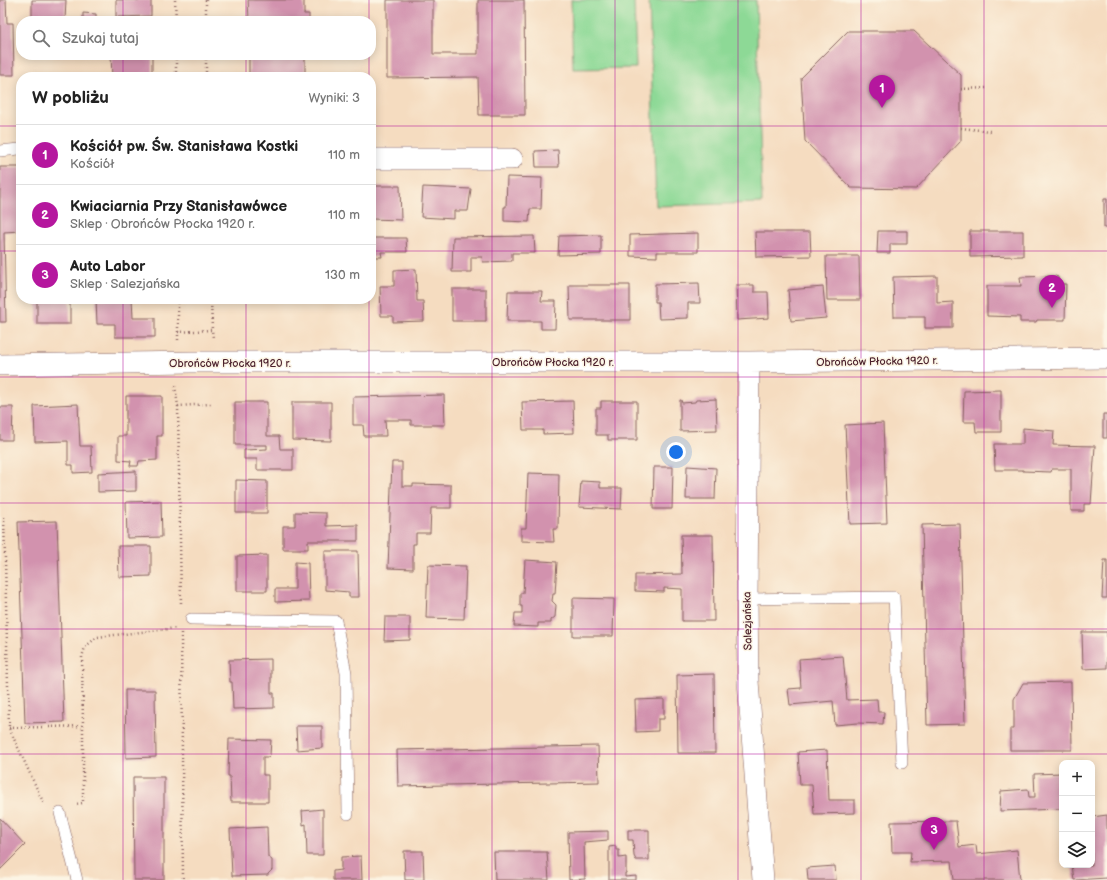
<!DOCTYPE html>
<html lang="pl">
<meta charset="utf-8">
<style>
:root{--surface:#fff;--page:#f6f6f6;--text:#222;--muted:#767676;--line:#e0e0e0;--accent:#b5179e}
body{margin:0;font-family:"Balsamiq Sans",sans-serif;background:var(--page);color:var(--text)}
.controls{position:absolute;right:12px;bottom:12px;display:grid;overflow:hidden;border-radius:8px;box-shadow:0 2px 10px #0003}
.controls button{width:36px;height:36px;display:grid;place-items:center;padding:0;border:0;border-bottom:1px solid var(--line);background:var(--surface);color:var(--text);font:20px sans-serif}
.you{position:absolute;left:676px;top:452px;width:14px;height:14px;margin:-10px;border:3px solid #fff;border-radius:50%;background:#1a73e8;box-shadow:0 0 0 6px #1a73e833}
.badge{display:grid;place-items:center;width:26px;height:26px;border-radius:50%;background:var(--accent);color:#fff;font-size:13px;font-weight:700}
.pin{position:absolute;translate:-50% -33px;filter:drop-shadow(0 1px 2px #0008)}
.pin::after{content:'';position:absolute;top:21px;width:14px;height:12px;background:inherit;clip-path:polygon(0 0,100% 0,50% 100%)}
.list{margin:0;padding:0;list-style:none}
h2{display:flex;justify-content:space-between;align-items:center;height:52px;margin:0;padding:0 16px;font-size:17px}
h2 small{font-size:13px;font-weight:400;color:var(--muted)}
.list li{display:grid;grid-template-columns:26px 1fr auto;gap:12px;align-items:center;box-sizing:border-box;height:60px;padding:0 16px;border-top:1px solid var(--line)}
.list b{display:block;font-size:15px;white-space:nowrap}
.list p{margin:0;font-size:13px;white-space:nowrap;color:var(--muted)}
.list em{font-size:13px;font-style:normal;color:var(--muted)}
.icon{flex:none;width:22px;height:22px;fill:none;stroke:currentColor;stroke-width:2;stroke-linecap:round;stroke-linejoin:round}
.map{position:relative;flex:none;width:1107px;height:880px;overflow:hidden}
.search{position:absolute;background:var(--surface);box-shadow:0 2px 10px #0003;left:16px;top:16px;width:360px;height:44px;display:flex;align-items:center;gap:10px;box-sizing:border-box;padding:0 14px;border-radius:16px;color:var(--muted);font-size:15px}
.panel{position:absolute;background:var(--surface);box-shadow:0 2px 10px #0003;left:16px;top:72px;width:360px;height:232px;border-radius:16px}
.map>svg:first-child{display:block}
</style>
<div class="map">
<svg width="1107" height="880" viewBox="0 0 1107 880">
<rect width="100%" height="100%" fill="#fcf5e5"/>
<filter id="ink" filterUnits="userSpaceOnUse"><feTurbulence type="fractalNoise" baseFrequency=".025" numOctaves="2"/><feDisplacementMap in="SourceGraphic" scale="8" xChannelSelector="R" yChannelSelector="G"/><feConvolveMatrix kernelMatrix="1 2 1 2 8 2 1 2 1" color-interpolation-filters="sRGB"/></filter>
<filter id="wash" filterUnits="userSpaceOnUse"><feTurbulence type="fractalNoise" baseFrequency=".012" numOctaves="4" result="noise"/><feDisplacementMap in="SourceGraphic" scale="16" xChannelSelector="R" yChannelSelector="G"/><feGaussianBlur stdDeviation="0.9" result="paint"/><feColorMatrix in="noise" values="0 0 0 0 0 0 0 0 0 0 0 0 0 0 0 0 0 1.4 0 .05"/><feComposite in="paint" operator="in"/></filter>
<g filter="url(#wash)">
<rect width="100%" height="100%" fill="#f5dcc0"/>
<path fill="#8dd996" stroke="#6c7c60" d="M571,0h63l2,68 -63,1z
M649,0h107l6,203 -106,3z"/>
<g id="blocks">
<path fill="#d292ae" d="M0,0h6l1,23h6l1,52h-14z
M32,0h34l-1,21h-33z
M116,0h35v16l-35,1z
M248,0h56v14h5v7h-60z
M387,0h46v54h45v-54h46l1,115h-46l-1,-38 -91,1z
M83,13l13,1v7h-13z
M848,31h66l47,44v66l-45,48 -65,-1 -46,-47 -4,-63z
M111,55h41v22h-40z
M249,55h56v22h-56z
M558,150l1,17h-23l-1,-16z
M0,167h21v64l-17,1 2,90h-6z
M507,177l35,1 -1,31h-11l-1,13 -25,-1v-14h2z
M371,186h29l1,34 -30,-1z
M423,187l48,2 -3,22h-14v8l-33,-2z
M1104,199h3v29h-3z
M878,231h29v13h-17v9h-13z
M970,231h53v25l-53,1z
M755,232h55l1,24 -55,1z
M698,233v19h-41v5l-27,-1v-21z
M601,235v19l-43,1 1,-19z
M534,236l1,17h-23v8l-29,1 -1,-5h-11v15h-19l1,-35z
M371,238h35l1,14h-26l1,5h-11z
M826,256h33l1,44h-33z
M416,269l1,32h6l1,20 -31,1v-6h-12l-1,-30h14v-16z
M937,276v27l16,-1v26h-28v-11h-31l-1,-40z
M1055,276l3,1v7h8l-1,36h-28l-1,2h-16v-5l-33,-1v-30h34l-1,-9z
M699,283l1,20h-12v15l-29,1 -1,-17h-3v-18z
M569,285h61v35h-60z
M736,285h18v7h14l1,26 -32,2z
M823,287l3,31 -35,3 -3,-31z
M452,289h34v32h-34z
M508,291h34l-1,10h15l-1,28h-14v-8h-34z
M37,299h33v25h-33z
M96,299h36l1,19h22v19h-40v-13h-18z
M1001,390v42h-25l-1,-10h-12l1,-31z
M444,395l1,30h-34v-5h-26l1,16h-22l-1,-11h-10v-28z
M126,396h36v40h-5v24l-18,1 -1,5h-8l1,-5 -13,-1v-24h8z
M716,399l1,31 -37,1v-31h1l1,3 13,-1 1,-2z
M573,401l1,32 -31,1v-4h-20l-1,-28z
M601,401h36v39h-29v-5h-12v-27h5z
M235,402h32v34h12l1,13h13v21h-36v-11h-13v-9l23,-1v-4h-32z
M292,402h39v39l-39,-1z
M78,404l2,42h11l1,26 -19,1v-8h-5v-24l-33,1 -1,-36z
M0,407h13l-1,33h-12z
M1103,414h4v24h-4z
M883,423l4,100 -37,1 -5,-99z
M1023,428l31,3 -1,14 42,1 -4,58h-7v7h-13v-42h-19l-1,3 -28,-1v-1h-28l-1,-26h29z
M392,462h10v24h11v-2l38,1v23h-20l-1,25h-14v11h-3v25l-25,-1z
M687,466l29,2 -1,31h-29z
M654,467h19l-1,42h-19z
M136,471v20l-38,1v-19z
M528,473l31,1 -1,55h-5l1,13 -33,-1v-13h5z
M236,480l31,1v32h-31z
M581,481l19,1v6h22l-1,21 -42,-2z
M161,501l1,36 -35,1 -1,-36z
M295,512l31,1v13l32,-1v16h-50v8h-25v-23h12z
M57,521l7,201 -39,1 -7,-201z
M960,524l5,200 -38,1 -5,-200z
M681,535h32l1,86h-32v-32l-18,-1v4l-29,-1v-16l47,-1z
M118,546h33v30l-32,1z
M325,551h33l1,46h-10v-5l-24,-2z
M267,555v36h-30v-35z
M525,560l32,2 -2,32h-2l-1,7 4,4 -1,12 -4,3v3h-13v4l-24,-1 1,-13h7v-7h-2v-13h3z
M1104,560h3v38h-5z
M295,562l13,1 1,38 -34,1v-13h20z
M428,565l38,1 -2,53 -38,-1z
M573,598l41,1 -1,37h-40z
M385,617h25v23l-26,1z
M1082,632h25v36l-24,1z
M843,656l4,44 30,-1 1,13h6l-1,12 -25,-1 -23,2 -2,-24 -43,4 -2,-16 13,-1 -2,-29z
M271,659v34h3v15l-41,1 -1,-27h-2l-1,-22z
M714,674l1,79h-37l-1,-78z
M1071,682l1,68h-62v-21h4v-30l9,-16z
M125,690h30l1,67 -30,1z
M664,699v20h-6v12l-22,1 -1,-32z
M296,726h26v22l-25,2z
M229,739l42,1 -1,15 -2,2h-5v18h5v27h-37l-1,-26h-2z
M598,746l1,36 -201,4 -1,-36z
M827,750l2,50h26v13l-41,1 -2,-29h-12l-2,-33z
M1062,773v36l-62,2 1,-20 27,-2 1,8h6l-1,-23z
M133,777h31v103h-30z
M323,809v46h-16l-1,-31 -3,1 -1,-14z
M1107,815v63l-33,2 -2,-15h20v-48z
M0,818l25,27 -25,25z
M956,821l3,26 17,-2 1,9 40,-4 3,30h-66l-2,-19 -42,1 1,-10h-19l-1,-30z
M267,827l1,30 4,3v10l-4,4v1l-36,1 -2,-47z
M628,830h21v30h-13l-2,-4 -1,-16h-5z
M608,831v9l-24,2 1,37 -16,1 -1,-48z
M616,846v4h3v8l7,-1v16h-1v4l11,-1v4h-27v-33z
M404,851h19l1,29h-19z
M494,852h53l2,28h-54z
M361,856l1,24h-29v-9l8,-1v-13z
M835,866l1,14h-28l-1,-12z"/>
</g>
</g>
<g filter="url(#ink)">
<use href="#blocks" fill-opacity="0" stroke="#86615f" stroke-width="1"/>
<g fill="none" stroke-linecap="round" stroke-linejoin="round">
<defs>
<path id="lane" d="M0,151l19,-2
M747,599l147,-2 8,166
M191,619l145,2 10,52 2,141
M60,813l17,67"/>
<path id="street" d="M371,159h141
M749,362l-2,237 1,82 15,199
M0,365l191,-3h558l358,-4"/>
</defs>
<use href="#lane" stroke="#86615f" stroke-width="12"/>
<use href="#street" stroke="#86615f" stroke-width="22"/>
<path stroke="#86615f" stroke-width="2.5" stroke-dasharray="1 3" stroke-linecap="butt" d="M175,0l1,21
M206,0v21
M176,55v22
M206,55v22
M961,89l27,-1
M961,128l29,3
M178,299v33
M211,299l1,31
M178,340v-8l34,-2 1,8
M175,386l3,20 33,-2
M178,406l3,198
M4,517l5,211 35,76
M181,633l2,247
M83,726l-1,-69 3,-10 12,-10 80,-9
M9,728l74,-2v77l-8,1"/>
<use href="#lane" stroke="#fff" stroke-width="11"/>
<use href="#street" stroke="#fff" stroke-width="21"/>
</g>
</g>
<path fill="none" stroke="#b5179e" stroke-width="1" stroke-opacity="0.55" d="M123,0v21M246,0v21M369,0v21M492,0v880M615,0v880M738,0v880M861,0v880M984,0v880M123,55v22M246,55v22M369,55v22M0,126h21M371,126h736M0,251h21M371,251h736M123,299v581M246,299v581M369,299v581M0,377h1107M0,503h1107M0,629h1107M0,754h1107"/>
<g text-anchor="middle" stroke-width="3" stroke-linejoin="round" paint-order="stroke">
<g font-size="11" fill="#4a1f2b" stroke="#fcf5e5">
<text transform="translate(877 361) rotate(-1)" y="4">Obrońców Płocka 1920 r.</text>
<text x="553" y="366">Obrońców Płocka 1920 r.</text>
<text x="230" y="367">Obrońców Płocka 1920 r.</text>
<text transform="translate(747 621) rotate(-91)" y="4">Salezjańska</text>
</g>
</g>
</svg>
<div class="controls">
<button>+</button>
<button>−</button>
<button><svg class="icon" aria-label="layers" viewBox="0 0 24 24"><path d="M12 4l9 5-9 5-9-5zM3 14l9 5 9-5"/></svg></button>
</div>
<div class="you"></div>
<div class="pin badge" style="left:882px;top:108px">1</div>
<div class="pin badge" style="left:1052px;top:308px">2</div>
<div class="pin badge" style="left:934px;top:850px">3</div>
<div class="search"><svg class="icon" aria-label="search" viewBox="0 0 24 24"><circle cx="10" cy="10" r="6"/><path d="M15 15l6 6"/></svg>Szukaj tutaj</div>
<section class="panel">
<h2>W pobliżu<small>Wyniki: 3</small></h2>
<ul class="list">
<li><span class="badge">1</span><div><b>Kościół pw. Św. Stanisława Kostki</b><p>Kościół</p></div><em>110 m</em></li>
<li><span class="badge">2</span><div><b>Kwiaciarnia Przy Stanisławówce</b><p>Sklep · Obrońców Płocka 1920 r.</p></div><em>110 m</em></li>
<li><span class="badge">3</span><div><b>Auto Labor</b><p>Sklep · Salezjańska</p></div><em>130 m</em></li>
</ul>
</section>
</div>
